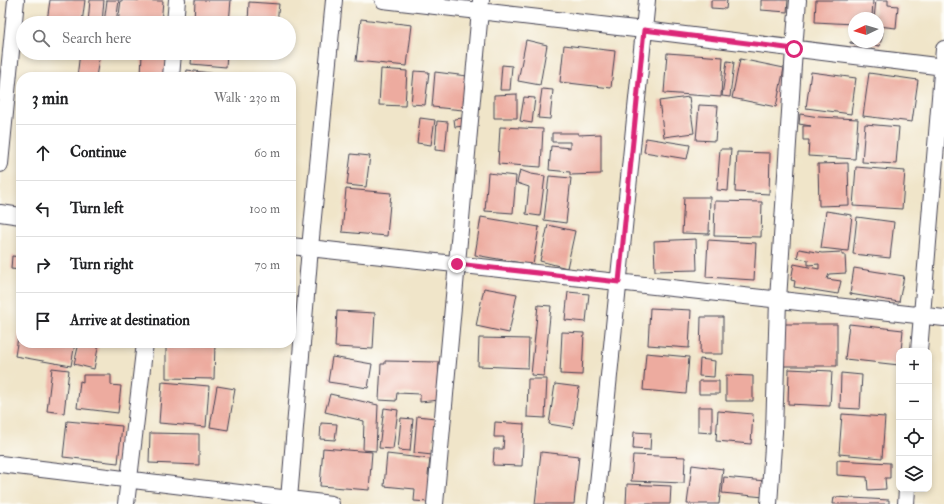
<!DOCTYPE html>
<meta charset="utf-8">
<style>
:root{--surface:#fff;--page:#f2f2f2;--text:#202124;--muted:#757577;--line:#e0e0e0}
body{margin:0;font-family:"IM FELL Double Pica",serif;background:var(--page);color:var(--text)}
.controls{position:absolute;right:12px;bottom:12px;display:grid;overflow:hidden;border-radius:8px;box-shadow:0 2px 6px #0003}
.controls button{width:36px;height:36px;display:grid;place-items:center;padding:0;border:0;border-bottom:1px solid var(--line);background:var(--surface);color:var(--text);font:20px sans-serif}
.compass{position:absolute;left:848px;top:12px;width:36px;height:36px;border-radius:50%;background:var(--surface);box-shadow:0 2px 6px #0003;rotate:266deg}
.stop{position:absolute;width:12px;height:12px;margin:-9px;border:3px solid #db2777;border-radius:50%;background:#fff}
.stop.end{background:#db2777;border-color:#fff;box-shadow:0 1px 4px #0008}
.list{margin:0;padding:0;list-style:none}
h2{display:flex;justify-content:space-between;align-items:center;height:52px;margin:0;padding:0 16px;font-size:17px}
h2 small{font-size:13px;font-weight:400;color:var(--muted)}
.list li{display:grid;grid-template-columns:26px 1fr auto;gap:12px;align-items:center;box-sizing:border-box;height:56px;padding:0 16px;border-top:1px solid var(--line)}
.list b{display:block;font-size:15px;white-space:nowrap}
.list em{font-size:13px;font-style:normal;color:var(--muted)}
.icon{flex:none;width:22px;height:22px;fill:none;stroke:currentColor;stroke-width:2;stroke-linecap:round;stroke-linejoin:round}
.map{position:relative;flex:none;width:944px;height:504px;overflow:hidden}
.search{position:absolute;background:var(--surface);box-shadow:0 2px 6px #0003;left:16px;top:16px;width:280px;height:44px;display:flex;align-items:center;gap:10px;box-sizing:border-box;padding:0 14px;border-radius:22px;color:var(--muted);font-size:15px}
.panel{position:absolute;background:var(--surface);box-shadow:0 2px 6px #0003;left:16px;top:72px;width:280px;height:276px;border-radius:16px}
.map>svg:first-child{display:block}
</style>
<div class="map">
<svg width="944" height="504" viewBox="0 0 944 504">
<rect width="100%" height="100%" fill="#fdfcf7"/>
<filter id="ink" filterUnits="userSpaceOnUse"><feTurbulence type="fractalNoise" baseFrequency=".025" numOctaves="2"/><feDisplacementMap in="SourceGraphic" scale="8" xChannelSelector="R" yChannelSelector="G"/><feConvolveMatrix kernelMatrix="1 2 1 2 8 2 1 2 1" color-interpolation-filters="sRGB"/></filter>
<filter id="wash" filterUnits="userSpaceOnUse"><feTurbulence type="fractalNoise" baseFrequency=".012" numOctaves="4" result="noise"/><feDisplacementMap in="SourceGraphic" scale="16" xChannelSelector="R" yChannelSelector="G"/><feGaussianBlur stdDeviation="0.9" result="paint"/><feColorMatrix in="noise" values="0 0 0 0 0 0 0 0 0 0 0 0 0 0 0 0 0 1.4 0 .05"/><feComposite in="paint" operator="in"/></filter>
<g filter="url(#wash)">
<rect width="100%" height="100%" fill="#f0e5c9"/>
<g id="blocks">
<path fill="#edab9f" d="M50,0h35l-3,23h-20l-15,-2z
M90,0h14l-2,23h-14z
M107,0h12l-3,23h-12z
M121,0l42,1 -2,22h-43z
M195,0h36l-2,23h-35z
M711,0h16l-1,9 -15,-1z
M761,0h27l-1,12 -26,-2z
M816,0h57l-1,18h-18v6l-39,-2z
M876,0h12v5l10,1 -2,22 -18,-2v-8h-4z
M249,2l30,2 -2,19h-29z
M361,19l51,6 -5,41 -51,-5z
M878,31l5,1 -3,14 -12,-2 1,-2h9z
M526,40l21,5 -7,40 -22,-4z
M850,42h14l-1,3 -13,-2z
M564,45l51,6 -4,37 -51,-6z
M80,53h20l-4,24h-19z
M142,53h25l-2,24h-24z
M192,53h35l-1,14 -35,-3z
M667,53l56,4 -2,40 -57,-4z
M740,59l44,9 -8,39 -44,-9z
M727,61l7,1 -4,35 -8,-1z
M502,65l10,1 -2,24h-10z
M381,69l26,2 -2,35 -26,-1z
M187,70l46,6v1h-47z
M414,71l15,1 -4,33 -14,-1z
M435,72l32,4 -4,34 -31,-3z
M811,72l45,6 -5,36 -45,-6z
M869,73l49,7 -6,42 -49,-6z
M542,89l11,1 -3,29 -12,-1z
M517,94v24h-23v-23z
M524,97l11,1 -3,25 -12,-2z
M689,97l5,36 -30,4 -5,-36z
M699,105l19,1 -3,35 -19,-1z
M800,114l19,3 39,2 -3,40 -47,-3 1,-16h-6v-14h8l-12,-2z
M420,118l15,2 -4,25 -14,-2z
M463,118l1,8 -9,1 -1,-8z
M437,121l11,1 -3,29 -10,-1z
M865,124l34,3 -3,37 -34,-2z
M500,127l43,2 -2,38 -43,-3z
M552,133h26v2l23,-1v40l-31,1v-3l-21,-2 2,-24 19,2v-6h-18z
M646,138l44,7 -3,14 -43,-7z
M720,149h11l-3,42 -11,-1z
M737,152l33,1 -1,41 -34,-2z
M351,154l19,2 -4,31 -19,-2z
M848,163l1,42 -30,1 -1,-42z
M856,167l49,4 -3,38 -49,-3z
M520,170l11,4 14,2 -5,40 -14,-2 3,-27 -12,-4z
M488,173l28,3 -3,37 -28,-2z
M549,176l22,2 -5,45 -22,-3z
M346,189l45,4 -4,43 -45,-4z
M684,197h26l-1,37 -27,-1z
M715,201l47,1 -1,35 -47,-1z
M826,211l26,4 -4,36 -27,-3z
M481,217l58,10 -6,38 -58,-10z
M857,217l37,5 -4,36 -37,-4z
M548,225l27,6 -8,37 -27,-7z
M696,239l1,31 -42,1 -1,-30z
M708,240l48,3 -2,37 -48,-3z
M799,249l23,4 20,-1v3h3l1,18 -17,1 -2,5 14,2 -3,13 -44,-7 1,-6 -4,-1 3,-16 25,5v-5l-11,1v-5l-11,-2z
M12,256l9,1v13l-10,-1z
M854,268l50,8 -5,26 -49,-8z
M484,288l33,6 -8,39 -33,-7z
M568,292l21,2 -3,28 -21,-2z
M538,305l13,1 -7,70 -13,-1z
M650,308l41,2 -2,38 -41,-3z
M337,311l38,2 -2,36 -38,-2z
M701,317h22v37h-23z
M782,324h55v42h-55z
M849,324l54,6 -2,21h-2v14l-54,-6z
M20,325h1v18h54l-4,23 -56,-10z
M562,332l22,1 -2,42 -22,-1z
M479,338l50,1 -1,29 -50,-2z
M79,343h20l-5,26 -20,-5z
M166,343h49l-1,36 -48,-1z
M646,353l43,4 -3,37 -43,-4z
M332,357l40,7 -4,24 -40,-6z
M700,359l15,2 -1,16 -15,-1z
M385,361l54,1 -1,23 2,15 -20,2v-8l-23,-1 -1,8 -17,-1 2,-36h4z
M52,368l17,2 -5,43 -17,-2z
M789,369l43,2 -2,35 -42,-2z
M841,373l21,2 -2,34 -20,-1z
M83,375h28v10l10,1 -3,27 -41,-5 3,-27 3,1z
M726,375l27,1v25h-27z
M528,379h19l-2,39 -18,-1z
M699,381h20v13h-20z
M162,382l47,4 -3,41 -47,-4z
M555,384l24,3 -6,41 -24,-4z
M217,386l18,3 -7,41 -18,-3z
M330,394l48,11 -2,46 -13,-1 1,-29 -39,-9z
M698,407h14v26l-14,-1z
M384,408l14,2 -5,39 -14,-1z
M718,411l35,3 -2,30 -35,-3z
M842,414l43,3 -3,41 -43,-4z
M417,416l18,2 -3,37 -18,-2z
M401,418l12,1 -3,32 -12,-1z
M67,421l55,5 -4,37 -55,-6z
M495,422l29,2 -2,42 -29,-1 1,-16h9l1,-12h-10z
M321,423l16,1 -2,16 -15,-1z
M634,432l17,1 -1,17 -17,-1z
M150,433l49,1v31l-50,-2z
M323,448l49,4 -3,38 -49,-4z
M541,452l38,4 -5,48h-39z
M387,454l43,5 -2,16 3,1 -2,26 -15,-1 1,-12 -31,-3z
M633,455l52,2 -1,26 -53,-2z
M837,460l53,3v15h-5l1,11 -18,1 -1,-13 -30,-2z
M692,465l31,4 -4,35h-32z
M724,477l41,4 -1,16 -42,-4z
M627,484l44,2 -1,18h-44z
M834,497l55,3v4h-56z"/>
</g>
</g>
<g filter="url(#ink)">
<use href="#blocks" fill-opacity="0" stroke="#413f50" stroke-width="1"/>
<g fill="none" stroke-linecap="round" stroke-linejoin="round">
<defs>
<path id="street" d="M383,0l261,30 300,37
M175,23l2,-23
M171,77l2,-24
M0,164l16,-164
M0,213l21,3
M291,246l653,72
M919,351l25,-302
M0,464l331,40
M126,504l19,-161
M287,504l2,-5 21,-251 24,-248
M435,504l46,-504
M596,504l51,-504
M769,504l5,-72 4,-132 16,-251 4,-49
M906,504l1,-15"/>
</defs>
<use href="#street" stroke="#413f50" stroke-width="18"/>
<use href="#street" stroke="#fff" stroke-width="16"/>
</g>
</g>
<g fill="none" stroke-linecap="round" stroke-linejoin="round" filter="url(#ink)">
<path stroke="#db2777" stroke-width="5" d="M457,264l162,18 25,-252 150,19"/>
</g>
</svg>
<div class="controls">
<button>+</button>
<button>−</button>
<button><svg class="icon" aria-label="locate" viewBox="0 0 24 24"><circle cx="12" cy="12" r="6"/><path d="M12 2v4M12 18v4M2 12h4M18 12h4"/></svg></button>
<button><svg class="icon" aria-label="layers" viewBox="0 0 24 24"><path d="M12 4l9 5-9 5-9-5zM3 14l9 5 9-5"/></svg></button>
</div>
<svg class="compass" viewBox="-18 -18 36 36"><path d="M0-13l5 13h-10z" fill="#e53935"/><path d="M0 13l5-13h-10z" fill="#757577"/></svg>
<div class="stop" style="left:794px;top:49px"></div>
<div class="stop end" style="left:457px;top:264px"></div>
<div class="search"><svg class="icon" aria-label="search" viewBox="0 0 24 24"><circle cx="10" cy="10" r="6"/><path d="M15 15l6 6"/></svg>Search here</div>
<section class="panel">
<h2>3 min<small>Walk · 230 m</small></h2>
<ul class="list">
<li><svg class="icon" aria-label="ahead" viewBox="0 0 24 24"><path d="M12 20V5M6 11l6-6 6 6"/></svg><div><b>Continue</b></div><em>60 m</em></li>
<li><svg class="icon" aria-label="left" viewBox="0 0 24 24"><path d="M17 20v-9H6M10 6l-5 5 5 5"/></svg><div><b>Turn left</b></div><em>100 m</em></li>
<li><svg class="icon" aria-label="right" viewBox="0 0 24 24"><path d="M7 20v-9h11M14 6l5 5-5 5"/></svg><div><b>Turn right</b></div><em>70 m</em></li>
<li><svg class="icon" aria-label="arrive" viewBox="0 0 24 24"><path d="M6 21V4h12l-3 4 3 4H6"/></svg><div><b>Arrive at destination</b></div></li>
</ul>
</section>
</div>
